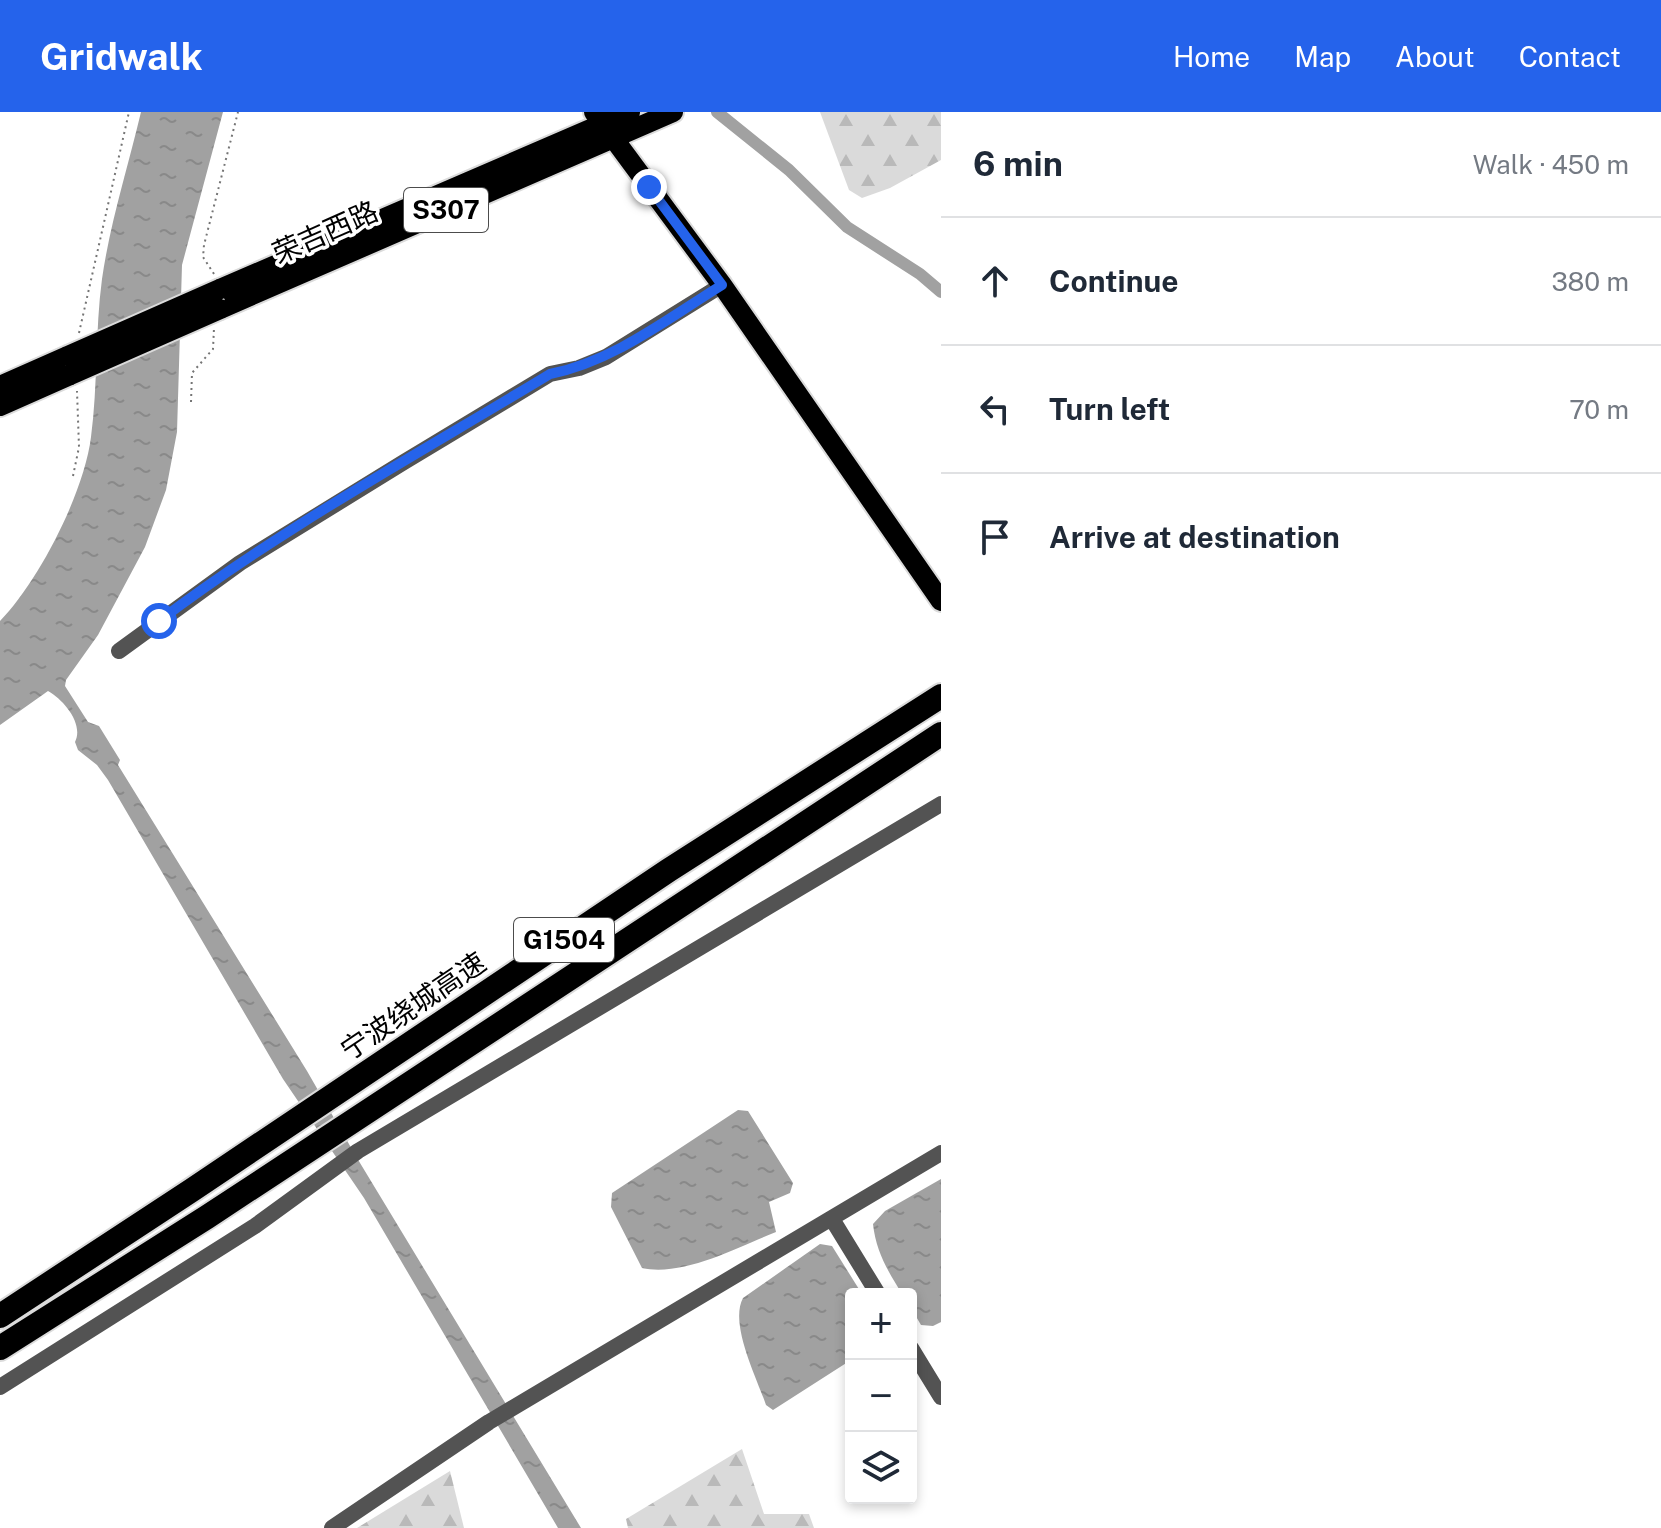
<!DOCTYPE html>
<meta charset="utf-8">
<style>
:root{--surface:#fff;--page:#f6f6f7;--text:#1f2937;--muted:#747a83;--line:#e0e1e3;--accent:#2563eb}
body{margin:0;font-family:"Public Sans","Noto Sans SC",sans-serif;background:var(--page);color:var(--text)}
.controls{position:absolute;right:24px;bottom:24px;display:grid;overflow:hidden;border-radius:8px;box-shadow:0 4px 12px #0003}
.controls button{width:72px;height:72px;display:grid;place-items:center;padding:0;border:0;border-bottom:2px solid var(--line);background:var(--surface);color:var(--text);font:40px sans-serif}
.stop{position:absolute;width:24px;height:24px;margin:-18px;border:6px solid #2563eb;border-radius:50%;background:#fff}
.stop.end{background:#2563eb;border-color:#fff;box-shadow:0 2px 8px #0008}
.list{margin:0;padding:0;list-style:none}
h2{display:flex;justify-content:space-between;align-items:center;height:104px;margin:0;padding:0 32px;font-size:34px}
h2 small{font-size:26px;font-weight:400;color:var(--muted)}
.list li{display:grid;grid-template-columns:52px 1fr auto;gap:24px;align-items:center;box-sizing:border-box;height:128px;padding:0 32px;border-top:2px solid var(--line)}
.list b{display:block;font-size:30px;white-space:nowrap}
.list em{font-size:26px;font-style:normal;color:var(--muted)}
.icon{flex:none;width:44px;height:44px;fill:none;stroke:currentColor;stroke-width:2;stroke-linecap:round;stroke-linejoin:round}
.map{position:relative;flex:none;width:941px;height:1416px;overflow:hidden}
header{display:flex;align-items:center;gap:48px;box-sizing:border-box;height:112px;padding:0 40px;background:var(--accent);color:#fff}
header strong{font-size:38px}
nav{display:flex;gap:44px;margin-inline-start:auto;font-size:28px}
main{display:flex}
aside{flex:1;background:var(--surface)}
.map>svg:first-child{display:block}
</style>
<header>
<strong>Gridwalk</strong>
<nav><a>Home</a><a>Map</a><a>About</a><a>Contact</a></nav>
</header>
<main>
<div class="map">
<svg width="941" height="1416" viewBox="0 0 941 1416">
<defs>
<pattern id="forest-firs" width="22" height="20" patternUnits="userSpaceOnUse" patternTransform="scale(2)"><rect width="22" height="20" fill="#dadada"/><path d="M5 1l3.5 6h-7zM16 11l3.5 6h-7z" fill="#b9b9b9"/></pattern>
<pattern id="water-ripples" width="26" height="14" patternUnits="userSpaceOnUse" patternTransform="scale(2)"><rect width="26" height="14" fill="#a1a1a1"/><path d="M2 4q2-2 4 0t4 0M15 11q2-2 4 0t4 0" fill="none" stroke="#898989"/></pattern>
</defs>
<rect width="100%" height="100%" fill="#fff"/>
<path fill="url(#forest-firs)" d="M820,0h121v48l-51,28 -28,10 -13,-8z
M742,1337l22,65h45l5,14h-186l-2,-9z
M450,1359l14,57h-107z"/>
<path fill="url(#water-ripples)" d="M141,0h82l-41,153 -5,167 -11,58 -21,57 -47,88 -32,45 -1,6 23,36 11,4 21,34 -2,5 189,306 50,87 224,370h-23l-194,-330 -81,-119 -175,-299 -11,-15 -19,-15 -3,-8c9,-18 -11,-42 -27,-51l-48,34v-104c39,-40 84,-128 91,-184 7,-52 4,-106 11,-158 8,-56 26,-112 39,-167z
M738,998l10,1 45,72 -3,10 -21,9 7,30c-38,15 -93,45 -134,36l-31,-61 1,-14z
M941,1067v143l-8,4 -12,-1 -10,-17v-14h-9c-14,-23 -26,-42 -29,-70l12,-13z
M820,1132l12,2 30,48h-11v66l-78,50 -7,-5c-9,-27 -37,-81 -23,-107z"/>
<g fill="none" stroke-linecap="round" stroke-linejoin="round">
<path stroke="#a1a1a1" stroke-width="12" d="M717,0l72,58 58,57 73,47 21,18"/>
<defs>
<path id="major" d="M594,0l128,173 219,316
M220,177l410,-177
M220,197l453,-197
M0,274l68,-30
M0,294l70,-31"/>
<path id="highway" d="M0,1204l192,-126 477,-320 272,-174
M0,1236l207,-131 734,-483"/>
</defs>
<use href="#major" stroke="#dbdbdb" stroke-width="24"/>
<use href="#highway" stroke="#dbdbdb" stroke-width="28"/>
<path stroke="#757575" stroke-width="2" stroke-dasharray="2 4" stroke-linecap="butt" d="M214,162l-11,-17 1,-12 34,-133
M79,221l50,-221
M191,290l1,-29 21,-24 1,-21
M73,364l6,-29 -2,-56"/>
<path stroke="#535353" stroke-width="16" d="M119,539l121,-88 164,-101 146,-88 29,-6 27,-11 116,-72
M832,1107l46,75
M911,1236l30,49
M0,1275l255,-161 103,-75 583,-347
M332,1416l157,-106 452,-269"/>
<use href="#major" stroke="#000" stroke-width="20"/>
<use href="#highway" stroke="#000" stroke-width="24"/>
<defs>
<path id="major-bridge" d="M68,244l152,-67
M70,263l150,-66"/>
</defs>
<use href="#major-bridge" stroke="#dbdbdb" stroke-width="24" stroke-linecap="butt"/>
<use href="#major-bridge" stroke="#000" stroke-width="20"/>
</g>
<g fill="none" stroke-linecap="round" stroke-linejoin="round">
<path stroke="#2563eb" stroke-width="10" d="M159,509c123,-93 259,-167 391,-247 64,-13 117,-55 172,-89l-73,-98"/>
</g>
<g text-anchor="middle" stroke-width="7" stroke-linejoin="round" paint-order="stroke">
<g fill="#fff" stroke="#4c4c4c" stroke-width="2">
<rect x="404" y="76" width="84" height="44" rx="6"/>
<rect x="514" y="806" width="100" height="44" rx="6"/>
</g>
<g font-size="26" font-weight="bold" fill="#000">
<text x="446" y="107">S307</text>
<text x="564" y="837">G1504</text>
</g>
<g font-size="28" fill="#000" stroke="#fff">
<text transform="translate(325 120) rotate(-24)" y="10">荣吉西路</text>
<text transform="translate(413 894) rotate(-34)" y="10">宁波绕城高速</text>
</g>
</g>
</svg>
<div class="controls">
<button>+</button>
<button>−</button>
<button><svg class="icon" aria-label="layers" viewBox="0 0 24 24"><path d="M12 4l9 5-9 5-9-5zM3 14l9 5 9-5"/></svg></button>
</div>
<div class="stop" style="left:159px;top:509px"></div>
<div class="stop end" style="left:649px;top:75px"></div>
</div>
<aside>
<h2>6 min<small>Walk · 450 m</small></h2>
<ul class="list">
<li><svg class="icon" aria-label="ahead" viewBox="0 0 24 24"><path d="M12 20V5M6 11l6-6 6 6"/></svg><div><b>Continue</b></div><em>380 m</em></li>
<li><svg class="icon" aria-label="left" viewBox="0 0 24 24"><path d="M17 20v-9H6M10 6l-5 5 5 5"/></svg><div><b>Turn left</b></div><em>70 m</em></li>
<li><svg class="icon" aria-label="arrive" viewBox="0 0 24 24"><path d="M6 21V4h12l-3 4 3 4H6"/></svg><div><b>Arrive at destination</b></div></li>
</ul>
</aside>
</main>
